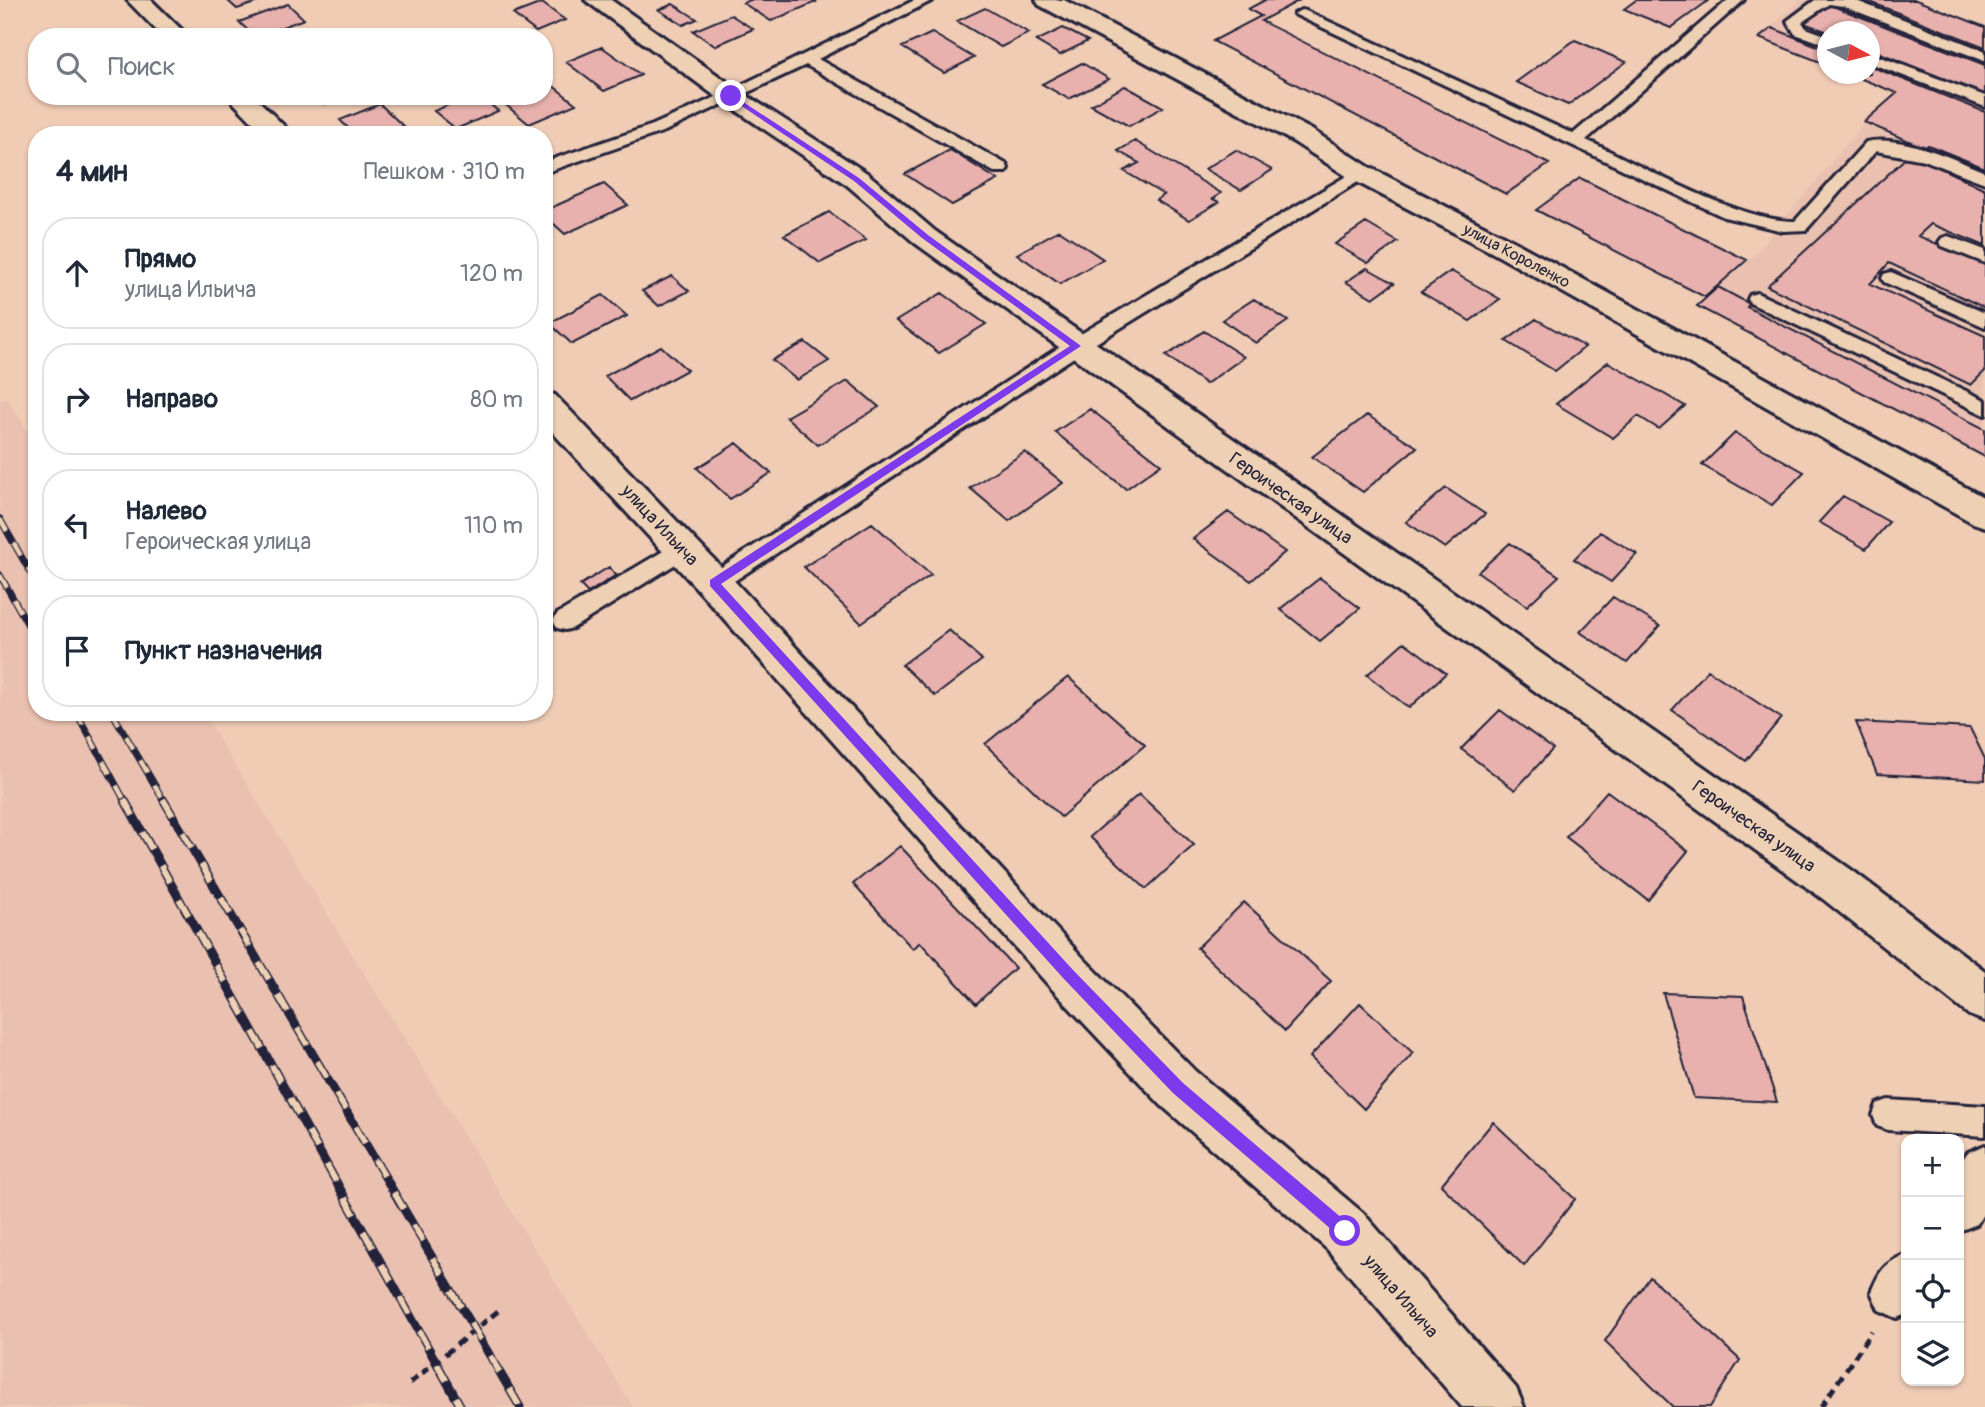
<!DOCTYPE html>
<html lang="ru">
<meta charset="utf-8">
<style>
:root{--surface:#fff;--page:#f6f6f7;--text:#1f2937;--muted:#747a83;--line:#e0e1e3}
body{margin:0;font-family:Pangolin,sans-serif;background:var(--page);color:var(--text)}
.controls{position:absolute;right:21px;bottom:21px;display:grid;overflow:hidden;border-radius:14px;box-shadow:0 2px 5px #0004}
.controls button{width:63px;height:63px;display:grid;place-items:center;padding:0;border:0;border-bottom:2px solid var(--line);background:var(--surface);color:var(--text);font:35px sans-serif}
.compass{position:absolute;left:1817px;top:21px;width:63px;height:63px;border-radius:50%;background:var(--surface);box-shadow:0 2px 5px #0004;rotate:97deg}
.stop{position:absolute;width:21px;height:21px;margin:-16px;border:5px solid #7c3aed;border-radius:50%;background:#fff}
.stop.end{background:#7c3aed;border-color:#fff;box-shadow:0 2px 7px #0008}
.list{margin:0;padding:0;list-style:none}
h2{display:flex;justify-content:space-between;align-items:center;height:91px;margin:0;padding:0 28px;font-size:30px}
h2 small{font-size:23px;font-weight:400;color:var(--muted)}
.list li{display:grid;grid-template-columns:46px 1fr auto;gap:21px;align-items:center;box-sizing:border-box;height:112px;margin:0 14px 14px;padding:0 14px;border:2px solid var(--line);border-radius:28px}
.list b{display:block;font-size:26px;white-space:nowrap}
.list p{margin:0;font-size:23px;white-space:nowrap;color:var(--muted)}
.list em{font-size:23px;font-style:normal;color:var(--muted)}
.icon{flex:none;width:38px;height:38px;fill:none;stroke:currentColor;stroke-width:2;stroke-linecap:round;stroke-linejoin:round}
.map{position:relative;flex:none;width:1985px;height:1407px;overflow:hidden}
.search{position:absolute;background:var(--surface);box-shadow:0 2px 5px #0004;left:28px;top:28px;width:525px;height:77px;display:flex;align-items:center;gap:18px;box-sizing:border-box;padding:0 24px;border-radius:28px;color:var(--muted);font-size:26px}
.panel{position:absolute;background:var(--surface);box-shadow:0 2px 5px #0004;left:28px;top:126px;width:525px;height:595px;border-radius:28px}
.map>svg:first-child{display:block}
</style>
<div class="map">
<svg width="1985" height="1407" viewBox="0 0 1985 1407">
<rect width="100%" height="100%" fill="#f0ccb5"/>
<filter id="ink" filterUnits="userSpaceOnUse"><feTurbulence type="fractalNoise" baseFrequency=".0143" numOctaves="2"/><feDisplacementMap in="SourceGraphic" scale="14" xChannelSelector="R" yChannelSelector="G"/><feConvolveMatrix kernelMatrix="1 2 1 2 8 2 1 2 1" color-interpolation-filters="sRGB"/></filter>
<g filter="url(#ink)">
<path fill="#eac1b1" d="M1800,0h116l69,27v430l-288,-151 57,-50 110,-133 33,-30 -48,-19h21v-42h-42l-1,33 -68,-27z
M7,398l30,48v266h165l431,695h-633v-1006z"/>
<path fill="#e8b1ad" stroke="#22223b" stroke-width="2" d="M227,0h37l-27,9z
M750,0h62l4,2 -45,19 -28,-18z
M1265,0h35l-39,21 288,143 -43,30 -293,-153 48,-25 -13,-7z
M1636,0h70l2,1 -37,27 -47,-19z
M1865,0h51l69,27v20z
M542,3l23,17 -29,12 -23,-18z
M288,4l16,15 -49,18 -16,-15z
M673,4l24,15 -14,6 -24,-15z
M1830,5l155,60v30l-115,-46v-17h-42l-24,-9z
M985,8l44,25 -28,14 -44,-26z
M731,15l22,14 -38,17 -22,-15z
M1063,28l25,13 -28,14 -24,-14z
M1772,28l56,22v15l-69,-27z
M932,33l42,25 -30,15 -42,-26z
M1575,40l51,22 -58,43 -52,-23z
M602,47l39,28 -37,16 -38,-29z
M1082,63l27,16 -40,20 -27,-15z
M1870,66l115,46v56l-57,-23 -3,3 -61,-26 33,-29 -48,-19h21z
M552,85l24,19 -47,20 -23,-19 21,-9h17v-7z
M1125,86l38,21 -34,19 -38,-21z
M316,96h29l-21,8z
M469,96h11l18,15 -42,18 -22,-18z
M380,104l24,23 -19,8h-30l-15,-15z
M1135,141l86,52 -8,6 6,3 -30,18 -33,-20 8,-5 -40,-24 15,-8 -21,-12z
M950,150l48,30 -46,25 -47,-31z
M1236,150l36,20 -31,20 -36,-21z
M1910,154l75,35v57l-54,-22 -13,12 67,28v44l-96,-45 -19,21 115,52v35l-14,14 -204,-99z
M1580,178l167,82 -42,37 -169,-87z
M604,184l24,21 -63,29 -21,-19v-4z
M829,212l37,28 -46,23 -36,-28z
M1366,223l32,19 -30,21 -33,-19z
M1059,230l44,29 -43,25 -43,-30z
M1367,268l27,15 -21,15 -27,-16z
M1451,271l49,28 -30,22 -49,-29z
M672,276l17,15 -30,15 -17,-15z
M1718,287l32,17 -3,3 238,122v28l-288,-151z
M942,293l44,31 -47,29 -43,-32z
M603,295l24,21 -55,28 -23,-21z
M1254,299l34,22 -32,22 -34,-23z
M1536,319l49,28 -30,24 -49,-30z
M1204,331l40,26 -38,27 -40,-28z
M805,342l24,19 -32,19 -25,-20z
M661,346l26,24 -57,31 -25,-25z
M1608,362l77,44 -26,23 -21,-13 -25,22 -57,-34z
M848,381l31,26 -61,38 -32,-28z
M1090,409l71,55 -35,25 -71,-57z
M1367,415l50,32 -54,45 -51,-35z
M1735,433l69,39 -32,33 -70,-40z
M737,443l34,30 -41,26 -33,-31z
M1025,452l38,31 -54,38 -39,-33z
M1446,488l39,26 -40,34 -39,-26z
M1843,496l46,26 -23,27 -47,-27z
M1228,512l57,40 -34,29 -58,-42z
M872,523l59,52 -70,48 -57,-56z
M1600,532l37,22 -26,28 -37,-23z
M1510,543l49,33 -32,30 -49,-34z
M609,567l7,8 -28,18 -8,-8z
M1320,578l40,30 -40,33 -40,-32z
M1613,597l47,29 -33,37 -47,-31z
M949,630l33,30 -47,36 -33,-31z
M1404,642l42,31 -37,35 -42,-33z
M1708,670l73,48 -35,43 -74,-51z
M1068,677l77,68 -84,72 -76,-73z
M1500,710l53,39 -38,41 -54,-41z
M1856,722l114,6 15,31v21l-108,-6z
M1607,791l81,60 -40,49 -82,-63z
M1139,794l55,51 -48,44 -56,-52z
M900,846l115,122 -39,36 -56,-62 -7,7 -60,-65z
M1244,902l87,79 -46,50 -88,-83z
M1663,993l80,3 34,106 -83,-4z
M1360,1003l53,50 -49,56 -54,-52z
M1493,1122l82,77 -51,67 -83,-81z
M1650,1277l90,83 -30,47h-37l-68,-66z"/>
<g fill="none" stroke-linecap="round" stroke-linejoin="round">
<defs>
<path id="lane" d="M915,0h18l-115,59 188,105 2,4 -2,4h-12l-188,-107 -141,66 -121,42v-11l109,-37 72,-32z
M1728,0h16l-158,140c55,25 151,81 209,81l71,-79c34,-8 88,17 119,30v11l-61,-23 -48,-9 -70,79 -23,1 -59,-14 -430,-203 7,-4 5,1 267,123z
M1815,0h39l131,51v10l-142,-55 -14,-2 -27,18 4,6 22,8v9l-33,-11 -8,-13z
M1870,53l115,43v11l-115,-44z
M1360,168l6,1 3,4 -3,4 -283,174 -361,238 -8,3 -8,-3 -3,-6 3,-6 363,-236z
M1948,236l37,14v13l-43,-17 -3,-4 3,-4z
M1891,272l94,41v14l-101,-45 -2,-4 2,-4z
M1757,293l228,107v15l-235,-112 -2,-4 2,-4z
M682,540l8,3 3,6 -3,6 -117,73 -8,2 -8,-2 -4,-7 4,-7z
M1888,1100l97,6v30l-97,-6 -11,-4 -4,-11 4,-11z"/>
<path id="street" d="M127,0h24l38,37h-26z
M585,0h26l129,91 127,82 68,58 918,640 132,100v50l-16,-6 -146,-116 -908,-656 -68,-58 -125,-84z
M1036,0h28l248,130 57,37 144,74 472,257v29l-12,-4 -480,-270 -142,-74 -57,-37 -255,-137z
M227,96h27l39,39h-28z
M544,392l11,3 172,178 357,386 111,112 168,142 153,175 8,19h-62l-135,-158 -166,-144 -109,-116 -351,-396 -157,-170z
M1985,1145v66l-8,13 -18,7v-67l9,-12z
M1906,1254v60l-9,4 -18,-8 -8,-18c9,-22 13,-28 35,-38z"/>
</defs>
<use href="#lane" stroke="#22223b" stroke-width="6"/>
<use href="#street" stroke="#22223b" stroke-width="6"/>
<path stroke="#22223b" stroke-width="5" stroke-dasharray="9 6" stroke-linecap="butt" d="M410,1383l88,-72
M1821,1407l51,-76"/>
<use href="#lane" fill="#eed0b4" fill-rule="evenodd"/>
<use href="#street" fill="#eed0b4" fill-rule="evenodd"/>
<defs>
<path id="rail-far1" d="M0,519l37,65
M0,575l37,66
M76,712l49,89
M112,712l52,89"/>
<path id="rail" d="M124,799l337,608
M163,799l357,608"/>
</defs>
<use href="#rail-far1" stroke="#22223b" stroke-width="7"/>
<use href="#rail" stroke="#22223b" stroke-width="9"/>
<use href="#rail-far1" stroke="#eed0b4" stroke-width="4.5" stroke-dasharray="14" stroke-linecap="butt"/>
<use href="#rail" stroke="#eed0b4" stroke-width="6" stroke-dasharray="19" stroke-linecap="butt"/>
</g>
</g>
<path fill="#7c3aed" d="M731,94l128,84 69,57 153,111 -360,238 352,386 110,113 167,142 2,6 -2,5 -5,2 -6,-2 -166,-143 -109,-114 -354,-393v-6l360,-234 -148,-108 -68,-57 -126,-84z"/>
<g text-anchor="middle" stroke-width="5" stroke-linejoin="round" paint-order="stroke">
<g font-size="16" fill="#22223b" stroke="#eed0b4">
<text transform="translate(1517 255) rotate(28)" y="6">улица Короленко</text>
</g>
<g font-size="18" fill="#22223b" stroke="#eed0b4">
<text transform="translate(1291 498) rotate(35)" y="6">Героическая улица</text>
<text transform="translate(660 525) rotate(47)" y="6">улица Ильича</text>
<text transform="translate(1754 826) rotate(35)" y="6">Героическая улица</text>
<text transform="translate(1401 1296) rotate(49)" y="6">улица Ильича</text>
</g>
</g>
</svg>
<div class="controls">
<button>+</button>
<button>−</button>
<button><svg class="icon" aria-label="locate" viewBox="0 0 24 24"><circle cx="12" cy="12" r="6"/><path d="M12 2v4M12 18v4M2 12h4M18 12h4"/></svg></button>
<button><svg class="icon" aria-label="layers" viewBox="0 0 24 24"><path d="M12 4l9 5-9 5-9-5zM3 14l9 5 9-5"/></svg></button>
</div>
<svg class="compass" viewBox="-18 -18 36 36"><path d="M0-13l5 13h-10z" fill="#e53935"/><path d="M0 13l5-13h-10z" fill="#747a83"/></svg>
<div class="stop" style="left:1345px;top:1231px"></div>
<div class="stop end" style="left:731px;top:96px"></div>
<div class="search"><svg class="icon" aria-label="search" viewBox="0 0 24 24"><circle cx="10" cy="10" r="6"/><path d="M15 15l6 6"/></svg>Поиск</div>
<section class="panel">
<h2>4 мин<small>Пешком · 310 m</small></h2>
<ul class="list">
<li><svg class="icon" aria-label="ahead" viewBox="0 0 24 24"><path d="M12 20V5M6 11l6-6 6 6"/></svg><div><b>Прямо</b><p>улица Ильича</p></div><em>120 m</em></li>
<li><svg class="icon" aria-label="right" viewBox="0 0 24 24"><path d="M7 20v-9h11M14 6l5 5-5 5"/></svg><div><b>Направо</b></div><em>80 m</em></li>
<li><svg class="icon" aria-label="left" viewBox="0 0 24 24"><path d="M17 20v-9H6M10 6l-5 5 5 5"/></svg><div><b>Налево</b><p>Героическая улица</p></div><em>110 m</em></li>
<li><svg class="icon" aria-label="arrive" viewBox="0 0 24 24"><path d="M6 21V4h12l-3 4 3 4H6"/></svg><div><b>Пункт назначения</b></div></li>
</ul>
</section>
</div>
